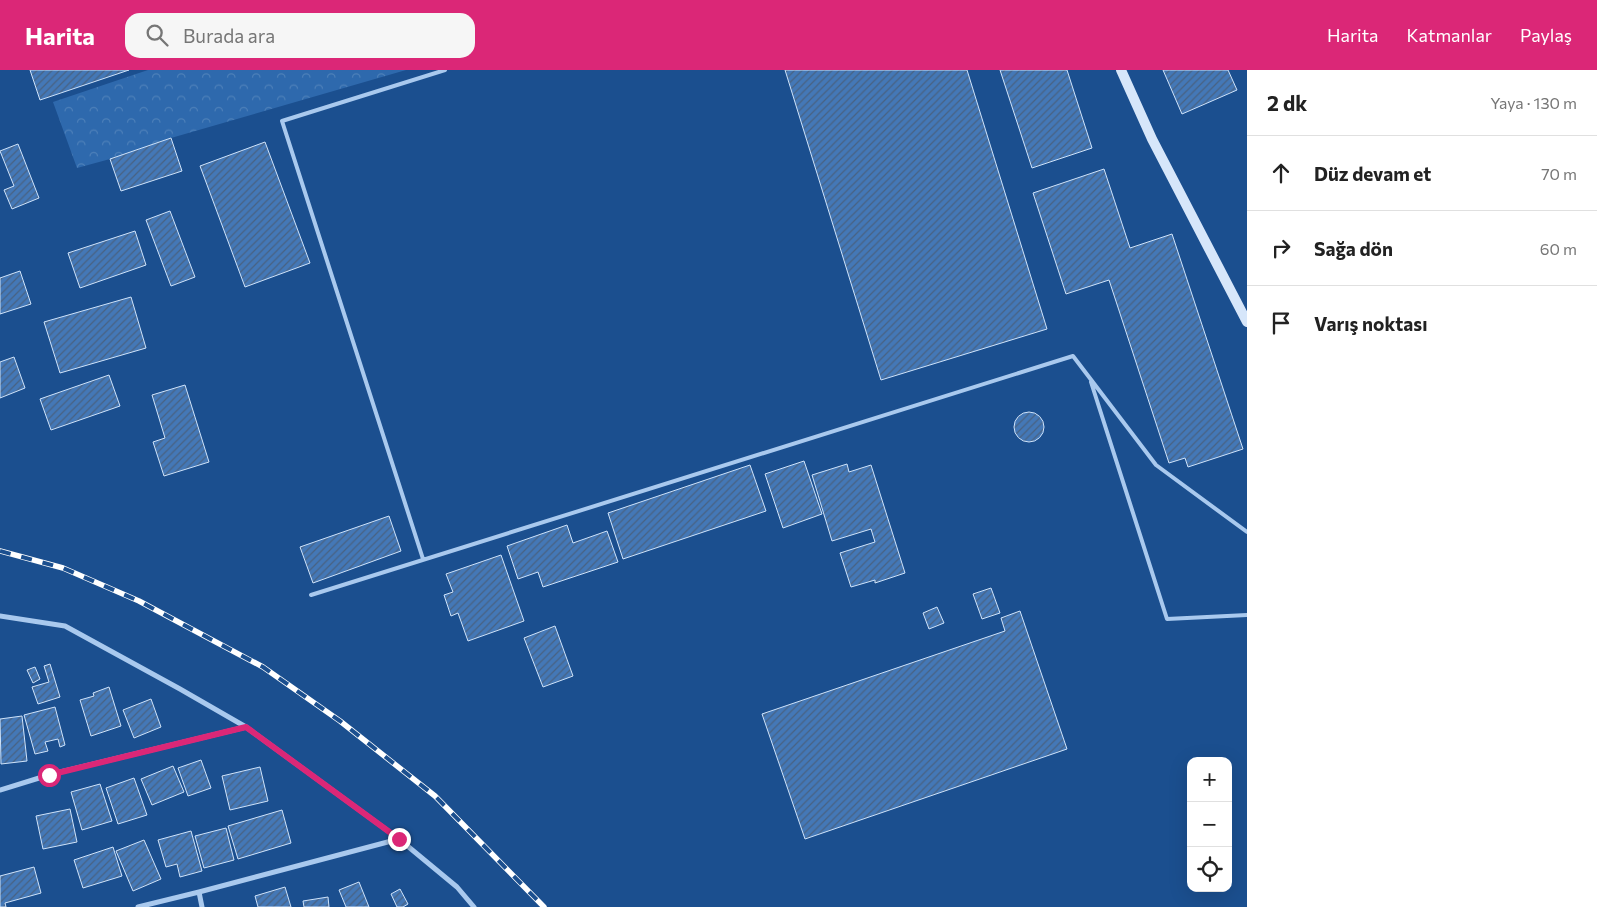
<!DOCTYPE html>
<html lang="tr">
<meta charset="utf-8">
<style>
:root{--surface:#fff;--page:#f6f6f6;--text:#222;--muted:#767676;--line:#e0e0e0;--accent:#db2777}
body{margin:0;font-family:Commissioner,sans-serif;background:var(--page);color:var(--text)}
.controls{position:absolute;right:15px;bottom:15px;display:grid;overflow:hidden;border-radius:10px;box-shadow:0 5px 20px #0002}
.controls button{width:45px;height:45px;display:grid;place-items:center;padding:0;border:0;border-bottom:1px solid var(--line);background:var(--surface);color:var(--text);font:25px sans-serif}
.stop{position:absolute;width:15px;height:15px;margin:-11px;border:4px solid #db2777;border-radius:50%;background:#fff}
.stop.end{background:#db2777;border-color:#fff;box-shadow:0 1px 5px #0008}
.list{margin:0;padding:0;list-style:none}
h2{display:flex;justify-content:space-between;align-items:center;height:65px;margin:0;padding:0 20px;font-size:21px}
h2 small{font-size:16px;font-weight:400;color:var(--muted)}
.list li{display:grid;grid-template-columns:32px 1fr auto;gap:15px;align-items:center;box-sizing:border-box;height:75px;padding:0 20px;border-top:1px solid var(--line)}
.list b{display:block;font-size:19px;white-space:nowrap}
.list em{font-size:16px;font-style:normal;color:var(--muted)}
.icon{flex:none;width:28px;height:28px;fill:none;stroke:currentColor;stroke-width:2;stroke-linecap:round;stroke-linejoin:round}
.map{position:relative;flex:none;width:1247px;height:837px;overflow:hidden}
header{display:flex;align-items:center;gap:30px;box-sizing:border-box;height:70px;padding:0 25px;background:var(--accent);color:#fff}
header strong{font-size:24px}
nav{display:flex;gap:28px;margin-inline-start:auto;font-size:18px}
.search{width:350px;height:45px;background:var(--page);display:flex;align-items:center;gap:12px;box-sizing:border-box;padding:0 18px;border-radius:15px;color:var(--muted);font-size:19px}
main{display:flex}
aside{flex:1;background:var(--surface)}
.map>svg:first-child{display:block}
</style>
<header>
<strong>Harita</strong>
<div class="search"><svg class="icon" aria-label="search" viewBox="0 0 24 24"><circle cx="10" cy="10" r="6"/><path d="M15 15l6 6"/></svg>Burada ara</div>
<nav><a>Harita</a><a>Katmanlar</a><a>Paylaş</a></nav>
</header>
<main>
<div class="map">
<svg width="1247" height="837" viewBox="0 0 1247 837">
<defs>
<pattern id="forest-crowns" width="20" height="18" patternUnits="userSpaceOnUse" patternTransform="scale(1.25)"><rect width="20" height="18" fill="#2e69ad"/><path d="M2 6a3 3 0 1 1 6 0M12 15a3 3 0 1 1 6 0" fill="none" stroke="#4d80b9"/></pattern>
<pattern id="building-hatch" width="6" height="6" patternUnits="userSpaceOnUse" patternTransform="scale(1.25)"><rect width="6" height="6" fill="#4478b7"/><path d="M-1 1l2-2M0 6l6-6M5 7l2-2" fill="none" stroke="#486282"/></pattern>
</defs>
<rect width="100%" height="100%" fill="#1b4f8f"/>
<path fill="url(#forest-crowns)" d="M148,0h258l-235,68 -61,21 -33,9 -24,-66z"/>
<path fill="url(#building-hatch)" stroke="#cfe3fa" d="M30,0h99l-89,30z
M785,0h182l80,259 -166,51z
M1000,0h67l25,78 -60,20z
M1163,0h65l9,20 -55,24z
M171,68l11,33 -61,20 -11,-32z
M265,72l45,121 -65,24 -45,-121z
M18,74l21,54 -27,11 -8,-19 10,-4 -14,-35z
M1104,99l26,79 42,-14 71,215 -55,18 -3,-9 -16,5 -60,-183 -43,14 -33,-101z
M170,141l25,66 -24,9 -25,-66z
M135,161l11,34 -66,23 -12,-35z
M20,201l11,33 -31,10v-36z
M131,227l15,51 -86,25 -16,-51z
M14,287l11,31 -25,10v-36z
M109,305l11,31 -69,24 -11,-31z
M185,315l24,77 -45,14 -11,-34 12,-4 -13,-43z
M1014 357a15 15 0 1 1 30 0a15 15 0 1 1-30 0Z
M804,391l18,53 -39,14 -18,-54z
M847,394l2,8 22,-7 34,108 -30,10v-3l-24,7 -11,-34 35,-11 -4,-13 -39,12 -20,-66z
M750,395l16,46 -143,48 -15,-46z
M389,446l12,35 -88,32 -13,-36z
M567,455l6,18 34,-12 11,31 -75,25 -5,-15 -20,7 -11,-33z
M501,485l23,66 -56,20 -10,-28 -7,3 -7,-21 9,-3 -7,-18z
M991,518l9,25 -18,6 -9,-25z
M937,537l7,16 -15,6 -6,-16z
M1020,541l47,138 -262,90 -43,-125 243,-83 -4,-13z
M555,556l18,50 -30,11 -19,-49z
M50,594l10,33 -22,7 -6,-17 17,-5 -5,-16z
M35,597l5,12 -7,4 -6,-13z
M109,617l12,39 -30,10 -11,-36 14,-4 -1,-3z
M151,629l10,28 -27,11 -11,-28z
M55,637l10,38 -5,2 -2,-8 -13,3 3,9 -13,3 -11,-39z
M22,646l5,45 -26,3 -1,-45z
M201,690l10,28 -23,8 -10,-28z
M173,696l11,26 -32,13 -11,-26z
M260,697l8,34 -38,9 -8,-34z
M134,708l13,37 -29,9 -12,-36z
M100,714l12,37 -30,9 -11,-38z
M70,739l7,33 -34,7 -7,-33z
M282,740l9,33 -53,16 -10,-33z
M226,758l8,32 -30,8 -9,-32z
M191,761l11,40 -22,6 -3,-13 -11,3 -8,-27z
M144,770l17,39 -28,12 -17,-40z
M113,777l9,29 -39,12 -9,-28z
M34,797l7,26 -36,10 1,4h-6v-31z
M359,812l10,25h-23l-7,-17z
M285,817l6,20h-33l-3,-11z
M400,819l8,15 -5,3h-6l-6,-13z
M328,827l1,10h-25l-1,-6z"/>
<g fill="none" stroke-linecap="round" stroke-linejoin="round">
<path stroke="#a9c9ee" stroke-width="4" d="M1091,312l76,237 80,-4
M423,489l-141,-438 163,-51
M311,525l762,-239 83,109 91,67"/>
<path stroke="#a9c9ee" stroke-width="5" d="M0,546l65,10 115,63 66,38 153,112 58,48 17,20
M0,720l52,-16 194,-47
M199,822l3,15
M138,837l61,-15 200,-53"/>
<path stroke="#d6e6fa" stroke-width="10" d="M1121,0l31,69 95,183"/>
<defs>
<path id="rail" d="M0,481l63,17 76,33 124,66 77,54 95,75 109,111"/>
</defs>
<use href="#rail" stroke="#fff" stroke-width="5.5"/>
<use href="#rail" stroke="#1b4f8f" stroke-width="4" stroke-dasharray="11" stroke-linecap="butt"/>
</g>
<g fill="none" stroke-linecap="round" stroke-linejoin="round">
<path stroke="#db2777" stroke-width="6" d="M49,705l197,-48 153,112"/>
</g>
</svg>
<div class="controls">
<button>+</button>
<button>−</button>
<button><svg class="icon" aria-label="locate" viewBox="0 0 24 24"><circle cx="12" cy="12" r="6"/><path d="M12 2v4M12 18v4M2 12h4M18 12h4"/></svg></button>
</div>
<div class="stop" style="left:49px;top:705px"></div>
<div class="stop end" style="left:399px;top:769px"></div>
</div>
<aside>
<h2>2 dk<small>Yaya · 130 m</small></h2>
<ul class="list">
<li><svg class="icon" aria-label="ahead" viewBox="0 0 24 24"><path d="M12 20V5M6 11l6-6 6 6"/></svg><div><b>Düz devam et</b></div><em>70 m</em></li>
<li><svg class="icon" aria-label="right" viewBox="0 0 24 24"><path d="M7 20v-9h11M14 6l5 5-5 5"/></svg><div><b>Sağa dön</b></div><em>60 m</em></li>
<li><svg class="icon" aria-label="arrive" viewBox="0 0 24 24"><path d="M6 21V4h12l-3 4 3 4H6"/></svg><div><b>Varış noktası</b></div></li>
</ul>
</aside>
</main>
